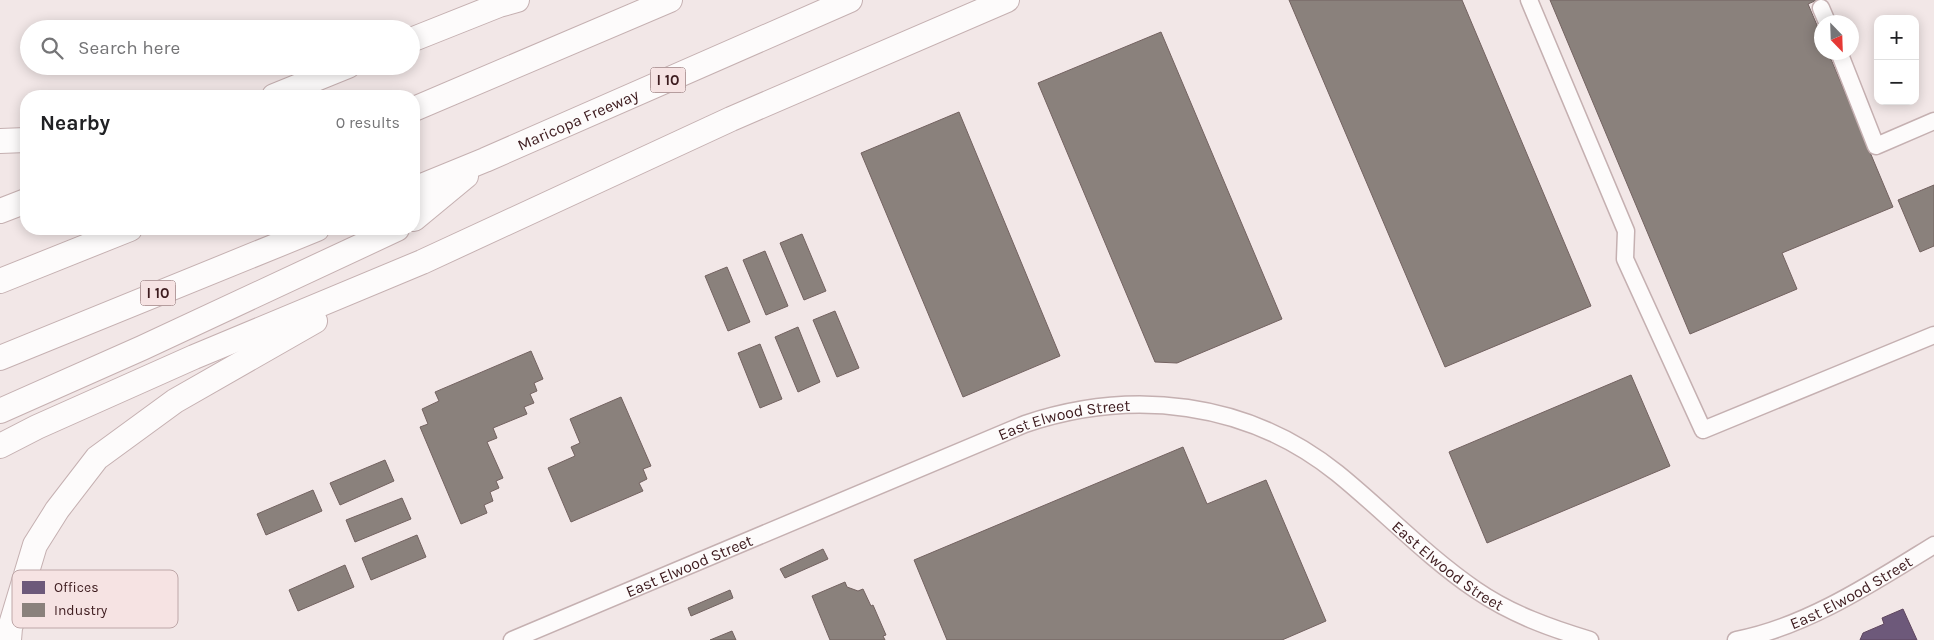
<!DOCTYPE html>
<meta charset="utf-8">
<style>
:root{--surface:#fff;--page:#f2f2f2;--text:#202124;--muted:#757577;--line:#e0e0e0}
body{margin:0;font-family:Karla,sans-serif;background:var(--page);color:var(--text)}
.controls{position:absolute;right:15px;top:15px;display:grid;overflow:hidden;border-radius:10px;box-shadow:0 2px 12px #0003}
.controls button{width:45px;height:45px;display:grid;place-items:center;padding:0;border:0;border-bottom:1px solid var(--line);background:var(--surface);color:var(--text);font:25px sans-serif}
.compass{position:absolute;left:1814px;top:15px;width:45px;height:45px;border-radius:50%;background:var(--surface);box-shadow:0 2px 12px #0003;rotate:157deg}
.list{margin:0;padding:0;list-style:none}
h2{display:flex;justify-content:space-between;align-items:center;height:65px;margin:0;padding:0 20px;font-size:21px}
h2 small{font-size:16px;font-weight:400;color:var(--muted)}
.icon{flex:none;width:28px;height:28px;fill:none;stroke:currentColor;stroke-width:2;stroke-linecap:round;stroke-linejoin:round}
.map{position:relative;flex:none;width:1934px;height:640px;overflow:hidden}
.search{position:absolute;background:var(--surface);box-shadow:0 2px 12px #0003;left:20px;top:20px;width:400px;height:55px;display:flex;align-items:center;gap:12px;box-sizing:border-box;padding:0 18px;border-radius:28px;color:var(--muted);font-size:19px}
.panel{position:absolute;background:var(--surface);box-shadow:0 2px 12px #0003;left:20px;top:90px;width:400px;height:145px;border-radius:20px}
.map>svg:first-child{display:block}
</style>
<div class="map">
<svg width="1934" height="640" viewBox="0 0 1934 640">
<rect width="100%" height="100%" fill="#f2e7e7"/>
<path fill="#6d597a" stroke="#5f465e" d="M1903,609l14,31h-57l3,-7 21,-9 -2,-6z"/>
<path fill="#8a817c" stroke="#736260" d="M1289,0h173l129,306 -146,61z
M1550,0h267l-9,4 14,33v15h6l65,155 -111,46 15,36 -107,45z
M1161,32l121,287 -105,44 -22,-1 -117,-279z
M959,112l101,244 -97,41 -102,-244z
M1934,185v61l-14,6 -22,-52z
M802,234l24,57 -22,9 -24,-57z
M765,251l23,55 -22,9 -23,-55z
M727,267l23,55 -22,9 -23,-55z
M835,311l24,57 -22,9 -24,-57z
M798,327l22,55 -22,10 -23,-55z
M760,344l22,55 -22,9 -22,-55z
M531,351l12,28 -9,4 3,8 -7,3 4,9 -10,4 3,7 -34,14 4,10 -10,4 16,36 -7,3 3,7 -9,4 3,9 -9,4 3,8 -26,11 -41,-97 8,-3 -6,-15 17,-8 -4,-9z
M1631,375l39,91 -183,77 -38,-91z
M621,397l30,69 -8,3 4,10 -8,4 4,8 -72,31 -23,-54 27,-12 -4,-9 9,-4 -10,-24z
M1183,447l24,57 59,-24 60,141 -44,19h-335l-33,-80z
M385,460l9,21 -54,24 -10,-22z
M313,490l9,21 -56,24 -9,-21z
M402,498l9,21 -56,23 -9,-22z
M417,535l9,22 -55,23 -9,-22z
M823,549l5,10 -43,19 -5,-9z
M345,565l9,22 -56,24 -9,-21z
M845,582l2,5 11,4 5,-2 8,17 2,-1 13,30 -3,1 2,4h-55l-18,-44z
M730,590l3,8 -42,18 -3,-8z
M732,631l4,9h-26z"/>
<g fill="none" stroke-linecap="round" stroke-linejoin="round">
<defs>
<g id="minor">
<path d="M1529,0l97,231 -1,28 78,171 231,-95"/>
<path d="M1821,8l6,14"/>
<path d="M1839,52l37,94 58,-25"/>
<path id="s1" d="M512,640l513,-216c107,-36 222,-23 312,49 47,38 89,83 139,117 35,24 74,38 114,50"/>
<path id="s2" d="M1736,640c70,-13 138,-58 198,-95"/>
</g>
<g id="highway">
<path d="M411,40l88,-35 18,-5"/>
<path d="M274,96l74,-30"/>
<path d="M414,109l256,-109"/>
<path d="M0,141l26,-1"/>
<path id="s3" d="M414,189l71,-29 365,-160"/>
<path d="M0,211l26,-10"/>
<path d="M414,219l52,-43"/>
<path d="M0,281l130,-52"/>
<path d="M0,358l317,-129"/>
<path d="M0,411l142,-63 255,-119"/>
<path d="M0,446l37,-19 157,-70 228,-95 309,-143 276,-119"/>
<path d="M9,640l1,-12 25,-83 22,-35 40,-52 78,-57 140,-80"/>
</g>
</defs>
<use href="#minor" stroke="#c5b0b1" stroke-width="19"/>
<use href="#highway" stroke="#c5b0b1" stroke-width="26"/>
<use href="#minor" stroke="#fdfbfb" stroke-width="16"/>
<use href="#highway" stroke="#fdfbfb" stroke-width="24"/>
</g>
<g text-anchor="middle" stroke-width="5" stroke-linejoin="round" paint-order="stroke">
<g fill="#f6e3e3" stroke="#745759" stroke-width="1">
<rect x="650.5" y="67.5" width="35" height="25" rx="4"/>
<rect x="140.5" y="280.5" width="35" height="25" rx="4"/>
</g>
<g font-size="15" font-weight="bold" fill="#3d1b1e">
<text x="668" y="85">I 10</text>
<text x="158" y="298">I 10</text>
</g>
<g font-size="16" fill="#3d1b1e" stroke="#f6e3e3">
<text dy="6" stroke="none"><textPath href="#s3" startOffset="178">Maricopa Freeway</textPath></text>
<text dy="6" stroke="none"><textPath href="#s1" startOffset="596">East Elwood Street</textPath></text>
<text dy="6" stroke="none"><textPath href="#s1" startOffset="1031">East Elwood Street</textPath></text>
<text dy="6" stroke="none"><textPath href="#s1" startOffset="192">East Elwood Street</textPath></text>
<text dy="6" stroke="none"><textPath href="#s2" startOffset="125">East Elwood Street</textPath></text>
</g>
</g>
<rect x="12" y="570" width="166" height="58" rx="8" fill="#f6e3e3" stroke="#bea7a8" stroke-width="1"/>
<rect x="22" y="581" width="23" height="13" fill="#6d597a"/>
<rect x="22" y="603" width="23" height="14" fill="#8a817c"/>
<g font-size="14" fill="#3d1b1e">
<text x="54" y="592">Offices</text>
<text x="54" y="615">Industry</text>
</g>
</svg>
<div class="controls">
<button>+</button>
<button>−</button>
</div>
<svg class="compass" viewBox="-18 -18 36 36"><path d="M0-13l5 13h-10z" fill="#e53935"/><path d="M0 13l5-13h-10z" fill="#757577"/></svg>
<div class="search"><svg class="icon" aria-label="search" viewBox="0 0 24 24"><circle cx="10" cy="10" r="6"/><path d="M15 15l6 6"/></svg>Search here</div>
<section class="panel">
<h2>Nearby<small>0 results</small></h2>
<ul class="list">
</ul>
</section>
</div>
